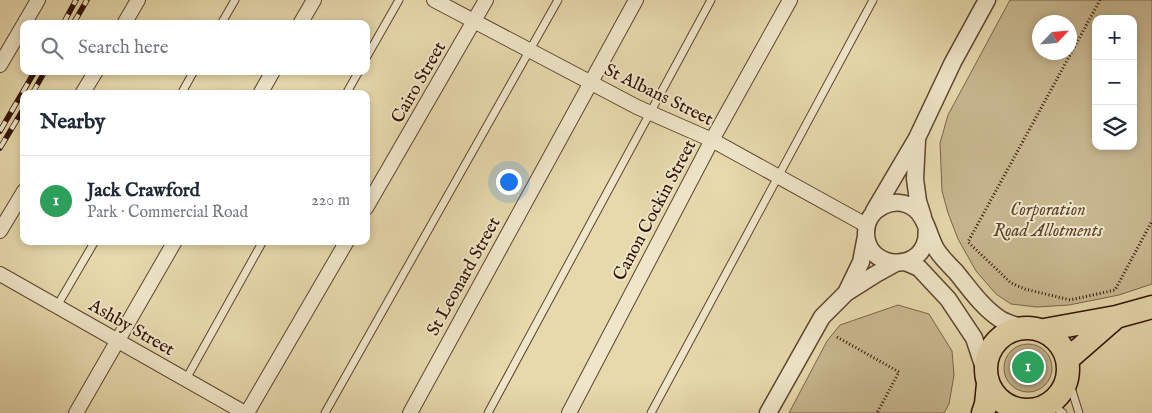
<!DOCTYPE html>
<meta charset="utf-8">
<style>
:root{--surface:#fff;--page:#f2f2f3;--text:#1f2937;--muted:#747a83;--line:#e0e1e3;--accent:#8f2418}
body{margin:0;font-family:"IM FELL English",serif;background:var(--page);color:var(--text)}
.controls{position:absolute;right:15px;top:15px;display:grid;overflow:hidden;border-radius:10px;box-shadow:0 2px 8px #0003}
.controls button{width:45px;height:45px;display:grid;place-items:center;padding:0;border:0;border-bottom:1px solid var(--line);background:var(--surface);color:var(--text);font:25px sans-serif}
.compass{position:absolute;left:1032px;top:15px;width:45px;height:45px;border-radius:50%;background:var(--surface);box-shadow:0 2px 8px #0003;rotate:64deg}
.you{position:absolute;left:508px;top:181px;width:18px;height:18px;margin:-12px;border:4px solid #fff;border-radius:50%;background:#1a73e8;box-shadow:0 0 0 8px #1a73e833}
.badge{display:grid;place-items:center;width:32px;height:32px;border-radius:50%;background:var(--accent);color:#fff;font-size:16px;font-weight:700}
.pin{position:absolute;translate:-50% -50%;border:2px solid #fff;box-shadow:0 1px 5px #0006}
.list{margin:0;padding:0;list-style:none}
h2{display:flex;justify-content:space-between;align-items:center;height:65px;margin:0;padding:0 20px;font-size:21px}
h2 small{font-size:16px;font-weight:400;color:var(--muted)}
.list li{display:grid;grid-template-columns:32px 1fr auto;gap:15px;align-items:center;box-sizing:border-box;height:90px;padding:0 20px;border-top:1px solid var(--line)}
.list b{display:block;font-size:19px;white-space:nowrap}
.list p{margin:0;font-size:16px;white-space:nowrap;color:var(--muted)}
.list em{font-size:16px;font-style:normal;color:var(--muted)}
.icon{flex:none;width:28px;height:28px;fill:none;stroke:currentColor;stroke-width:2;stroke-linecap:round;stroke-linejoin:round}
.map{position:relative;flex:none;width:1152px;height:413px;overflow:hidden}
.search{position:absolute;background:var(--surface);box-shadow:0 2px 8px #0003;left:20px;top:20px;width:350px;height:55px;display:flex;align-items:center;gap:12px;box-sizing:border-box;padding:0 18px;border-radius:10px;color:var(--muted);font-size:19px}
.panel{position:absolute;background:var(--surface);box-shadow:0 2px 8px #0003;left:20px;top:90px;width:350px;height:155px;border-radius:10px}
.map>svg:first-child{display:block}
</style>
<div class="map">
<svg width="1152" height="413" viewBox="0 0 1152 413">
<rect width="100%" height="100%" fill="#e6d9ac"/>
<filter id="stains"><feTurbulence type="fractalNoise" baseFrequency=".004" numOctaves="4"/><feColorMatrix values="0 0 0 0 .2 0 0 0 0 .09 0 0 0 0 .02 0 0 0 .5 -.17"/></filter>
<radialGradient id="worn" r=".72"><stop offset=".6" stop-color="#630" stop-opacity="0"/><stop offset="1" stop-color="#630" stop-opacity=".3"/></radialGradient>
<path fill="#c7b78f" stroke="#7c644a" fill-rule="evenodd" d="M1010,0h142v284l-33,11 -50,10 -32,2 -26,-3 -15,-10 -20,-23 -18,-32 -10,-26 -6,-22 -2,-48 8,-28zM1096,19h37v127h-37zM1040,22h30v30h-30z
M898,305l31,9 23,37 2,24 -5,29 -5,9h-155l38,-72 13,-16z
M1004 368a24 24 0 1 1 48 0a24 24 0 1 1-48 0Z"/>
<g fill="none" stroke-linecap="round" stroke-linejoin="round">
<defs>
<path id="service" d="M221,24l14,-24
M366,58l33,-58
M181,94l13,-23
M346,94l13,-23
M57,306l38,-65
M1068,378l11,35
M186,379l77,-138
M1050,404l13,9
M325,413l233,-413
M488,413l223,-413
M651,413l222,-413"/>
<path id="minor" d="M434,0l203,107 75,33 154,85
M24,24l14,-24
M124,24l14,-24
M300,24l14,-24
M0,65l24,-41
M82,94l14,-23
M260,94l13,-23
M366,208l120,-208
M0,231l24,-40
M0,274l245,139
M76,413l99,-172
M247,413l100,-172
M410,413l226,-413
M569,413l143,-273 78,-140"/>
<path id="tertiary" d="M917,140l-2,39 3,22 5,16
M874,211l43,-73 36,-76 34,-62
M927,229c-1,3 0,8 -1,11 -8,34 -60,28 -60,-7 0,-25 29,-39 49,-24 11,8 14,28 21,40 5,8 13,16 20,23 13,16 26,35 44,47 6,4 15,6 21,8
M905,262l14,6 29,31 26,39 11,33
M846,293l15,-31 5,-26
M768,413l54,-96 24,-24 30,-19 20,-11"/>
<path id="trunk" d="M986 369a41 41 0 1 1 82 0a41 41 0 1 1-82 0Z
M1044,330l72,-13 36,-10
M1068,359l47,-41
M983,413l3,-9 2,-20"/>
</defs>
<use href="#service" stroke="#5e432e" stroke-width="9"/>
<use href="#minor" stroke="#5e432e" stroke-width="16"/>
<use href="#tertiary" stroke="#5e432e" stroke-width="19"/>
<use href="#trunk" stroke="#311104" stroke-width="25"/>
<path stroke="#311104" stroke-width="3" stroke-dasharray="1 2.5" stroke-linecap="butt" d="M1100,0l-132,242 43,41 14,6 45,11 45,-10 37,-69
M837,337l62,35 -22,41"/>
<use href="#service" stroke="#efe6c9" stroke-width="7"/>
<use href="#minor" stroke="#efe6c9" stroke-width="14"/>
<use href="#tertiary" stroke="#efe6c9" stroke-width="16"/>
<use href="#trunk" stroke="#e6d9ac" stroke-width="22"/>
<defs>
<path id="rail" d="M63,24l13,-24
M73,24l14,-24
M32,94l13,-23
M0,131l35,-60
M0,148l24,-40"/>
</defs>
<use href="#rail" stroke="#311104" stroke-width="5.5"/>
<use href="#rail" stroke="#efe6c9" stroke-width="4" stroke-dasharray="11" stroke-linecap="butt"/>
</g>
<g text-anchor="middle" stroke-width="4" stroke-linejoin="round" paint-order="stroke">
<g font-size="18" fill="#311104" stroke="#efe6c9">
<text transform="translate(418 82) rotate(-60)" y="6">Cairo Street</text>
<text transform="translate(659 94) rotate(26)" y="6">St Albans Street</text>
<text transform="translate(654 210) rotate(-62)" y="6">Canon Cockin Street</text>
<text transform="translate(463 276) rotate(-61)" y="6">St Leonard Street</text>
<text transform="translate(132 327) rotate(30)" y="6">Ashby Street</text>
</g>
<g font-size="18" font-style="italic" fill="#5e432e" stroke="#efe6c9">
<text x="1048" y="215">Corporation<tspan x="1048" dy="21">Road Allotments</tspan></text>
</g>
</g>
<rect width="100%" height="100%" filter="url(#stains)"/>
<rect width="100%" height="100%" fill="url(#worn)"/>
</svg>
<div class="controls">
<button>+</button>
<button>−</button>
<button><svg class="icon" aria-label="layers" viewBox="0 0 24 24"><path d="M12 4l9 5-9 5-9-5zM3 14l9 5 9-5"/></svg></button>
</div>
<svg class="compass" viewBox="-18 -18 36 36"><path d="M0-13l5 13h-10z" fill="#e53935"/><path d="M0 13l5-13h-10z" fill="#747a83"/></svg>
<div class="you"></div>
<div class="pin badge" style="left:1028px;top:367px;background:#2e9e5b">1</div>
<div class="search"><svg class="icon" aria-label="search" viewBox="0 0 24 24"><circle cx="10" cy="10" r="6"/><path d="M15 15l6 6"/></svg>Search here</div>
<section class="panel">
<h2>Nearby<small></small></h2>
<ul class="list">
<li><span class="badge" style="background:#2e9e5b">1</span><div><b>Jack Crawford</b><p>Park · Commercial Road</p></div><em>220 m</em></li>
</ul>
</section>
</div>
